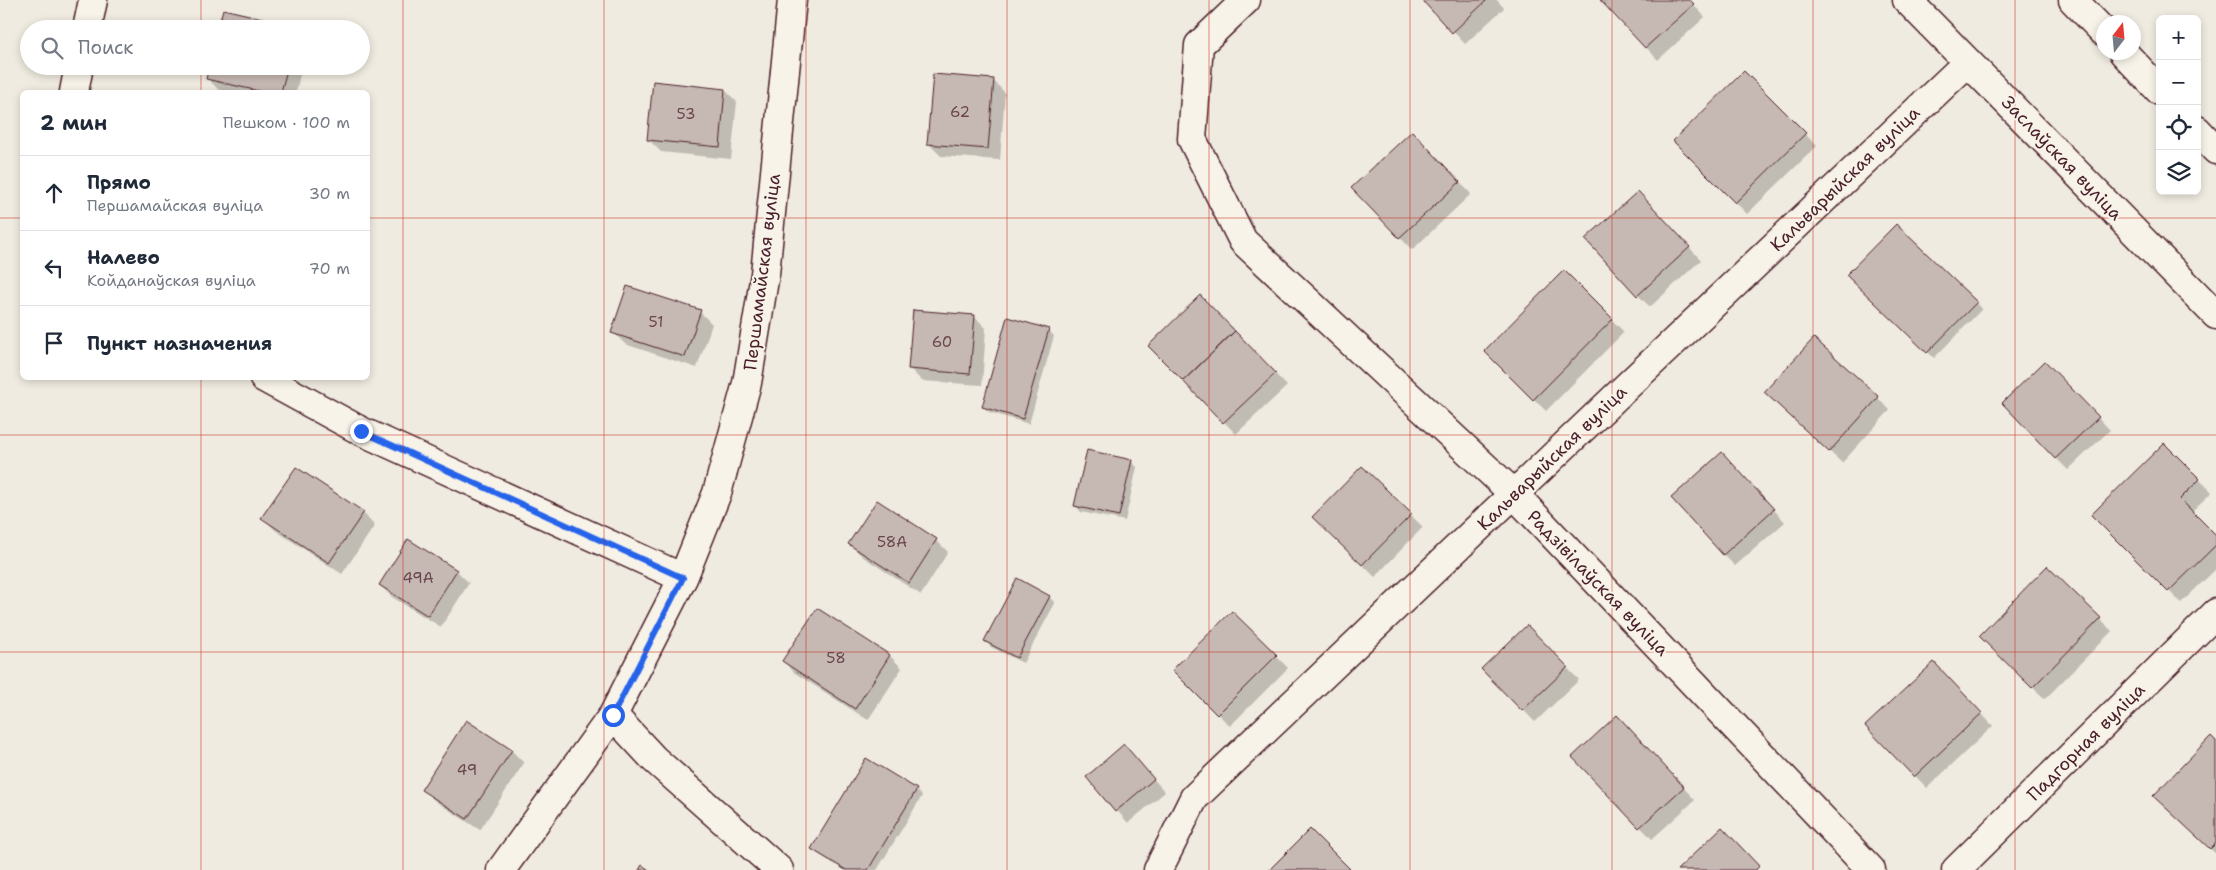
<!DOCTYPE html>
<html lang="ru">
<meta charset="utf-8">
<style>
:root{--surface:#fff;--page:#f2f2f3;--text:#1f2937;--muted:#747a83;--line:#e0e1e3}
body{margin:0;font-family:"Shantell Sans",sans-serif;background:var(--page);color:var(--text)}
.controls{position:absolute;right:15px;top:15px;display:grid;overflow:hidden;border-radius:8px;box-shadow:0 2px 8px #0003}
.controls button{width:45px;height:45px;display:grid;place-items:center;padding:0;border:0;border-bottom:1px solid var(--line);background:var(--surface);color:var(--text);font:25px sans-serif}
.compass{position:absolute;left:2096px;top:15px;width:45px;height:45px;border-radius:50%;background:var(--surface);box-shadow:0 2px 8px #0003;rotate:16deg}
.stop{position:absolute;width:15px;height:15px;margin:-11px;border:4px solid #2563eb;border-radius:50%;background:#fff}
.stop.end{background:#2563eb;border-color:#fff;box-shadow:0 1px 5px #0008}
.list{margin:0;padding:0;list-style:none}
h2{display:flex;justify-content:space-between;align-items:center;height:65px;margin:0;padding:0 20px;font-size:21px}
h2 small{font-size:16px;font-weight:400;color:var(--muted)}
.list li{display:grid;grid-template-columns:32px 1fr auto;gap:15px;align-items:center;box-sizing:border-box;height:75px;padding:0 20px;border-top:1px solid var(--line)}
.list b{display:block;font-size:19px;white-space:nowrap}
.list p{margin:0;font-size:16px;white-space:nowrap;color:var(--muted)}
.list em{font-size:16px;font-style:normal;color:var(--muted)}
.icon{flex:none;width:28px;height:28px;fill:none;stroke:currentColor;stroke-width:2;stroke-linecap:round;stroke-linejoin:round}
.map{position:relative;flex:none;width:2216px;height:870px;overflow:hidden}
.search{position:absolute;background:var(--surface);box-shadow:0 2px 8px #0003;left:20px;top:20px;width:350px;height:55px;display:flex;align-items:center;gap:12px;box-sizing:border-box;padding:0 18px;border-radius:28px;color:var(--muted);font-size:19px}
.panel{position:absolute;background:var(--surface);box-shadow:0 2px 8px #0003;left:20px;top:90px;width:350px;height:290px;border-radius:8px}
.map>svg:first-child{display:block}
</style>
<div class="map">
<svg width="2216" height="870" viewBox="0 0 2216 870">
<rect width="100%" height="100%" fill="#f0ebe0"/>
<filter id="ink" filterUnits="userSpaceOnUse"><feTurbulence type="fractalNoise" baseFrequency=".02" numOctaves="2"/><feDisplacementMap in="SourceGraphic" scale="10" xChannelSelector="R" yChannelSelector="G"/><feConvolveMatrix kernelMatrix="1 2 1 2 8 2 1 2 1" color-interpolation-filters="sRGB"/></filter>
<g filter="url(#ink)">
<path fill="#0003" d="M1424,0h73l7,8 -39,36z
M1602,0h87l16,17 -47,43z
M210,66h92l-6,26h-68l-9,-2 -12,-12z
M1744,73l73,73 -70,68 -72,-73z
M993,80l12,13 -5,67 -59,-4 -13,-13z
M725,90l12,12 -6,57 -70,-7 -12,-12z
M1424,144l47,50 -59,56 -59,-62z
M1638,192l63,68 -51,47 -12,-12z
M1896,225l86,84 -48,49 -86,-83z
M1564,272l60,60 -78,79 -61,-60z
M1200,297l87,89 -51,48 -86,-88z
M700,312l12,12 -15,44 -72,-24 -12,-12z
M974,316l12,12 -4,57 -60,-4 -12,-12z
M1048,330l6,6 -25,88 -40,-12 -6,-6z
M2057,375l53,55 -42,40 -12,-12z
M1878,398l12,12 -48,53 -64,-59z
M2164,445l48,47 -21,20 25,25v32l-35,34 -88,-88z
M1131,461l6,6 -12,54 -44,-9 -5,-6z
M1734,466l51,56 -50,44 -12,-12z
M1362,468l61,59 -48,50 -61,-60z
M877,502l59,38 12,12 -27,43 -59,-39 -12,-12z
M363,513l12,12 -33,49 -67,-44 -12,-12z
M408,541l49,30 12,12 -28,44 -49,-30 -12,-12z
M2047,568l65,63 -67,68 -65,-63z
M1049,597l6,6 -32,60 -32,-16 -6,-6z
M817,610l73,46 12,12 -34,52 -73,-47 -12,-12z
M1232,612l56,56 -58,58 -56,-56z
M1527,627l52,53 -44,42 -52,-53z
M1946,675l47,51 -66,62 -60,-62z
M1629,729l66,71 -43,39 -78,-82z
M2216,743v111l-49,-46z
M512,751l12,12 -44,67 -45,-29 -12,-12z
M1135,758l30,34 -37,31 -40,-46z
M916,790l6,6 -45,74h-33l-26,-16 -5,-6z"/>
<path fill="#c6b8b3" stroke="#4a1f2b" d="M1422,0h65l-35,33z
M1600,0h90l4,4 -49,44z
M223,9l74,17v3h-79z
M209,66h79l-7,26h-18l-57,-13z
M1744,71l62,62 -71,70 -62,-62z
M933,74l61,5 -6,70 -61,-5z
M653,81l72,8 -5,58 -73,-7z
M1412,131l48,51 -61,56 -48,-50z
M1638,191l52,56 -53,49 -52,-57z
M1896,224l81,78 -50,51 -81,-78z
M1564,270l49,49 -80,81 -49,-49z
M627,286l74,24 -16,47 -74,-24z
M1200,295l35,36 -52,50 -35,-35z
M913,310l62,5 -5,59 -62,-5z
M1007,317l42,12 -26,90 -41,-12z
M1235,331l41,42 -53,50 -40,-42z
M1814,338l65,59 -50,55 -65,-60z
M2045,361l54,56 -44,42 -53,-56z
M2164,443l36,36 -20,20 36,36v10l-48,47 -77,-77z
M1087,450l45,10 -13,56 -45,-10z
M1722,452l52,57 -51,46 -52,-57z
M1362,466l50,48 -50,51 -50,-48z
M296,467l68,45 -35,51 -68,-45z
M877,500l60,39 -28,44 -61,-39z
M408,539l49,31 -29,46 -49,-31z
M2047,566l54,52 -69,70 -53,-52z
M1017,578l33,18 -33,62 -33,-17z
M817,608l73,47 -35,54 -73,-48z
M1232,611l45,44 -60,60 -45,-45z
M1527,625l41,42 -46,44 -41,-42z
M1934,662l48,51 -68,64 -49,-51z
M1617,715l67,72 -45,41 -67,-71z
M466,720l46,30 -45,69 -46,-29z
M2211,736l5,5v102l-6,6 -57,-53z
M1124,744l30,35 -39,33 -29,-35z
M866,758l51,31 -49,81h-22l-35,-21z
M1722,827l37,39 -3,4h-79z
M1310,829l41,41h-82z
M642,865l7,5h-10z"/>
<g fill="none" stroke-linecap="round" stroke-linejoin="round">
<defs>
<path id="street" d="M1246,0l-47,45 -7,94 51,102 271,253 357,376
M1907,0l309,315
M87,29l6,-29
M74,92l5,-26
M264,378l97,53 322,147
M613,715l41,44 125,111
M501,870l112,-155 70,-137 34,-85 30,-110 18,-109 27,-274
M1158,870l36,-72 774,-736
M1956,870l260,-257"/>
<path id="primary" d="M2073,0l31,32
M2123,52l37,39
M2197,130l19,20"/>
</defs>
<use href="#street" stroke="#4a1f2b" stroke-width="31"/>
<use href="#primary" stroke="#4a1f2b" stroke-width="31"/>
<use href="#street" stroke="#f7f3e8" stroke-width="28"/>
<use href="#primary" stroke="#f7f3e8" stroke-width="28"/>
</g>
</g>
<g fill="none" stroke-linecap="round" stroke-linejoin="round" filter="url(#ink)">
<path stroke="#2563eb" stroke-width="6" d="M361,431l322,147 -70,137"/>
</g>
<path fill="none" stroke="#c8321e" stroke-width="1" stroke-opacity="0.55" d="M201,0v29M403,0v870M604,0v870M806,0v870M1007,0v870M1209,0v870M1410,0v870M1612,0v870M1813,0v870M2015,0v870M201,66v26M0,218h22M368,218h1848M201,378v492M0,435h2216M0,652h2216"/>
<g text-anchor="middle" stroke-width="4" stroke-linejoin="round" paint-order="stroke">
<g font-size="15" fill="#69454d">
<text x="960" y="117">62</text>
<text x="686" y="119">53</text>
<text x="656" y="327">51</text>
<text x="942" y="347">60</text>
<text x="892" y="547">58А</text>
<text x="418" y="583">49А</text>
<text x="836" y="663">58</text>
<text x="467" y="775">49</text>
</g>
<g font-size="18" fill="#4a1f2b" stroke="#f7f3e8">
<text transform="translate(2062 158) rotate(46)" y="6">Заслаўская вуліца</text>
<text transform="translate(1845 179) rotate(-44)" y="6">Кальварыйская вуліца</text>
<text transform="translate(762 272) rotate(-83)" y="6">Першамайская вуліца</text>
<text transform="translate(1552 458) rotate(-44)" y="6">Кальварыйская вуліца</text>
<text transform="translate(1598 583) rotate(46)" y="6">Радзівілаўская вуліца</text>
<text transform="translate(2086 742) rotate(-45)" y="6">Падгорная вуліца</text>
</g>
</g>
</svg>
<div class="controls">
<button>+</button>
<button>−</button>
<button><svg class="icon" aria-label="locate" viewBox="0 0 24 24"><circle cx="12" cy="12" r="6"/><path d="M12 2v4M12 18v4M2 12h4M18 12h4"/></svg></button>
<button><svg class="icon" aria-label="layers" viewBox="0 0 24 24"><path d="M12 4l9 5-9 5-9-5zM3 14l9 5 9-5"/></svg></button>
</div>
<svg class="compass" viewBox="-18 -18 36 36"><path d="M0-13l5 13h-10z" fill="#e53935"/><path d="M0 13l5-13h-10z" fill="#747a83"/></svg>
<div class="stop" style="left:613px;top:715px"></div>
<div class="stop end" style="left:361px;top:431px"></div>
<div class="search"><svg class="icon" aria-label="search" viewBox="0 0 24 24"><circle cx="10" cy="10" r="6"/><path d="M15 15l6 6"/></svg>Поиск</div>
<section class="panel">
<h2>2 мин<small>Пешком · 100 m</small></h2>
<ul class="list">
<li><svg class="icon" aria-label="ahead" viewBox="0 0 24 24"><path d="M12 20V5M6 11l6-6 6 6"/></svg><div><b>Прямо</b><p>Першамайская вуліца</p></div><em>30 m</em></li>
<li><svg class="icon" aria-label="left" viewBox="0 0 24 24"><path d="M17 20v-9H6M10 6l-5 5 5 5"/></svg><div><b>Налево</b><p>Койданаўская вуліца</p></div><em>70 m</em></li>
<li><svg class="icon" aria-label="arrive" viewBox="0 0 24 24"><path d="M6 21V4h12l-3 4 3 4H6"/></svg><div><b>Пункт назначения</b></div></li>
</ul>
</section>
</div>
